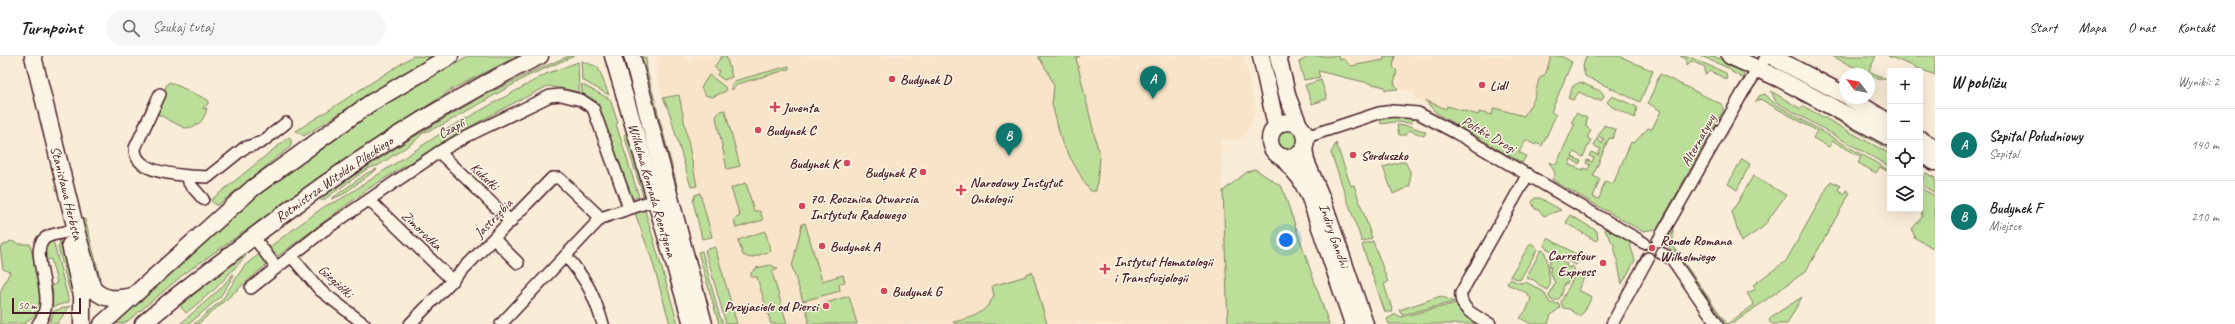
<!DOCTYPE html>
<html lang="pl">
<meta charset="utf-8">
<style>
:root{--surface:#fff;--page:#f6f6f6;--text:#202124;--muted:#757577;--line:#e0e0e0;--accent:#0f766e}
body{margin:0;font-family:Caveat,sans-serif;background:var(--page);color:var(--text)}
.controls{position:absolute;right:12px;top:12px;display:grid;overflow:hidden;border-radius:4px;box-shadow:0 4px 16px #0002}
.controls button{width:36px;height:36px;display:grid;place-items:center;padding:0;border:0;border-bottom:1px solid var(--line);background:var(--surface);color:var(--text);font:20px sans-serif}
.compass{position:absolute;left:1839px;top:12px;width:36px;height:36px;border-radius:50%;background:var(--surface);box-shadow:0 4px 16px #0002;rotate:302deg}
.scale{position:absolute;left:12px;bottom:10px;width:69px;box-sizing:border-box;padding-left:4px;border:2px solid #4a1f2b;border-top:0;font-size:11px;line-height:14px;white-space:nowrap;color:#4a1f2b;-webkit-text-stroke:3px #fcf5e5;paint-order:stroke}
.you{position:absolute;left:1286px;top:184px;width:14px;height:14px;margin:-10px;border:3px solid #fff;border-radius:50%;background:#1a73e8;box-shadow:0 0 0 6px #1a73e833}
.badge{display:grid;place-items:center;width:26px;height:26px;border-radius:50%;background:var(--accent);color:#fff;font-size:13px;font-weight:700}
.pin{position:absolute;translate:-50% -33px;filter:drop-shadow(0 1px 2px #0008)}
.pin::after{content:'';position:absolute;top:21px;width:14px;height:12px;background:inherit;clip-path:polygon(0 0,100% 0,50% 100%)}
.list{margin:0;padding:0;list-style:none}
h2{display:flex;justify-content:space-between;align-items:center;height:52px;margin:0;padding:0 16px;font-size:17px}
h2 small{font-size:13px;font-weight:400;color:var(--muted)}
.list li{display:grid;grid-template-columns:26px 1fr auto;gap:12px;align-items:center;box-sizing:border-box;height:72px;padding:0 16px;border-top:1px solid var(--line)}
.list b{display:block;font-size:15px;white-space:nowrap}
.list p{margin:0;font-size:13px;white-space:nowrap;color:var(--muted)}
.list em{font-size:13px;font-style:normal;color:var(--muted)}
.icon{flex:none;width:22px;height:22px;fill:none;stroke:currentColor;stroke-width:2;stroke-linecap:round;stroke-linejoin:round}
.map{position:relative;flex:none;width:1935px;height:268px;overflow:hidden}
header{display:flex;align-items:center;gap:24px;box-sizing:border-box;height:56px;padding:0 20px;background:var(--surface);border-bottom:1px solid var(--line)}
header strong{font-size:19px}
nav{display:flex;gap:22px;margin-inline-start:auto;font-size:14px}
.search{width:280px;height:36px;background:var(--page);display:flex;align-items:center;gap:10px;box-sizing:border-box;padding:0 14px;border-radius:22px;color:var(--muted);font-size:15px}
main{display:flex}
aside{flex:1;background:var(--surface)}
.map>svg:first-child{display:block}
</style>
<header>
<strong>Turnpoint</strong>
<div class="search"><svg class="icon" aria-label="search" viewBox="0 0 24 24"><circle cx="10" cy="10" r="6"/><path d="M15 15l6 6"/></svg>Szukaj tutaj</div>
<nav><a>Start</a><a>Mapa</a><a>O nas</a><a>Kontakt</a></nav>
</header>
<main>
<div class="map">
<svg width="1935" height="268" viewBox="0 0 1935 268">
<rect width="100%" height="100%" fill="#faedd8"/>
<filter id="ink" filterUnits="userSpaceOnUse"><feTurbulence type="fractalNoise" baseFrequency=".025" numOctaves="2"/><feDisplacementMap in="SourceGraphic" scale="8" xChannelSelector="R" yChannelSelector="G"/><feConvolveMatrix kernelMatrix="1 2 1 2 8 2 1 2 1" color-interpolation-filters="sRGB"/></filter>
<g filter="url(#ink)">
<path fill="#f8e4c8" d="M657,0h27l6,5 4,-5h550l12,55 -11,25 -9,4h-15l7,184h-491l-40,-138 -18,-91 -16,3 -7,-27z
M1338,0h46l1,3 -34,7 -8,-7 -4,1z
M1395,0h166l-50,97 -87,-49 -2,-4 -8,-2 1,-6 -19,-4 -2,-5 3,-12 -4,-4z"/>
<path fill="#bbdf99" stroke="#827f62" d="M413,0l21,1 -50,28 -80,51 -8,-5z
M470,0h48l-64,32 -104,69 -166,117 -55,46 -5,3 -10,1 120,-112 101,-76 84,-52z
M569,0h5l-46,20 -84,48 -21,9 -8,8 -36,24 -12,4 -45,32 -2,-3c79,-53 160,-106 249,-142z
M641,0l5,2 1,13 31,118 -4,-1z
M722,0h4l6,21 -8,3 -7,-5 2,-4 -5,-4z
M1038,0h42l-4,2 24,100 -4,33h-5l-4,-4 -25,-44 -10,-39 2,-18 -6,-14z
M1310,0h28l1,4 4,-1 8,7 33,-6v-4h11l-2,11 4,4 -3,12 4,6 -13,1v-3l-67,-16 2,6 -16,3 -5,-18z
M1551,0h10l11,6 -21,50 5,3 -14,31 -6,-3 -1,2 -9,-5 -7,12 7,4 -4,7 -86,-50 -11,-13 21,9 1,-3 31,9 1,-3 13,3 2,-7 30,8 10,-17 5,-20 7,-6z
M1586,0h33l34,15 -13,31 -55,-26 -2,-9z
M1680,0h7l39,17 1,7 -16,-9 -6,4v-8l-14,-6 -5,5v-7z
M1701,0c14,0 31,5 42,14l1,9 -12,-7 -2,-3z
M1832,0h44l-7,15 21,10 -7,-3 -3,2z
M1888,0h47v19z
M581,5l17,6 11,28 -27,-15z
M578,6l1,30 -31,-6 -40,20 -55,30 -85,53 -90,67 -10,-8 57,-42 16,-7 108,-71 97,-54z
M789,10v3l-51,15 -6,6 -1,-3 3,-6z
M1660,18l63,31v6l-66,118 -15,2 -90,-51 3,-7 -6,-11 7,3 19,-42 -3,-1 4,-9 11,5 -1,9 5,3 -4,8 4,2 -8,17 -9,-5 -2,5 9,4 -2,3 -8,-5 -2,6 14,5 1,-2 4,2 2,-5 -4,-2 1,-3 5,2 2,-4 -5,-2 2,-4 7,3 3,-6 -7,-3 3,-8 5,6 2,-5 -6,-3 6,-11 12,5 -4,9 -3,-1 -16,38 7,3 -7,18 6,2 6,-18 8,3 18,-42 3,1 14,-15 4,1 9,-18 -13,-8z
M709,19l16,12 1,4 -14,6 -7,-2 -4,-7z
M1321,24l6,19 -15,5 -7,-19z
M170,26l38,18v4l-5,4 1,1 3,-1c-3,13 -9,20 -23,20l-28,-15 11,-29z
M1580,26l22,10 2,4 -2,4h-7l-16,-8 -6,8 -5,-2 5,-12z
M581,28l29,15 8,24 -2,1 23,73 -9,2 -31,-92 -3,-6 -14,-8z
M1779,32l111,56v6l-110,-61z
M1771,35l30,18 2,-3 87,48v13l-114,-65z
M1765,38l10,10 115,67v2l-10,-6 -4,6 -18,-10 3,-6 -28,-16 -4,6 -16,-9 4,-7 -57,-32 -5,4 4,-7z
M679,39l18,91 -6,1 -23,-79 -5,-10z
M1612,40l25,11 -2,11 -23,-11 -5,-5z
M725,54l15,56 -13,3 -11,-52 4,-6z
M1393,59l21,2 -2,6 -18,-1 -13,2 -1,-6z
M1397,69l13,1 16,6 -2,4 -15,-6 -3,5h-7z
M1278 84a10 10 0 1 1 20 0a10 10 0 1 1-20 0Z
M627,76l10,21 9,38 -3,5 -19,-61z
M289,81l2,2v7l-73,59h-3l-4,-5z
M1336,87l15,43 3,-1 18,53 -10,4 -31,-89z
M1742,103l8,5 -13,26 -9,-6z
M1401,106h4l5,9v15l-17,8 -10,-27z
M377,113l-35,26 -11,4 36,-26z
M1255,113l27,18 47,137h-101l-5,-133 24,-19z
M1926,117l9,5v15l-15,-9z
M1753,120l33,19 -23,32 -22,15 -9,-30z
M1831,125l9,5 -2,4 6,4 2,-4 4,3 -44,78 -72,52 -11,1 -47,-65 2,-2 -9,-9 -2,-8 6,-10v17l54,77 27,-19 -7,-12 9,-4 -3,-4 33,-24z
M746,127l8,28h6l3,9 -27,8 -2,-9 6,-3 -9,-28z
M1920,132l15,8v53l-20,-11 -3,-9 10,-12z
M700,137l12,44 -10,2 -9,-38 2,-6z
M1535,142h5l21,12 -17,6 -5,-6 -4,-1 -3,-7z
M645,154l33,114h-8l-18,-64 -17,-47z
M1570,159l27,16 1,9 -2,1 -30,-18z
M85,163l15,58 -4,5 -16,-62z
M805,167l17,58 21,-6 2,7 -6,2 1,7 -37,10 -11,-34 10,-43z
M1604,173h4l21,12 6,19 -13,24 -8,-39z
M765,175l6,20 -21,7 -7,-3 -5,-15z
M1548,182l33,19 -4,7 -2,1 -29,-17 -2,-2z
M53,184l16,62 -17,5 1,-14 -2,-7 6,-3 -6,-24 -6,2 -2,-11 5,-7z
M59,184l5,4 13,53 -7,-4 -12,-46 2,-4z
M11,185l8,3h11l12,50 -3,17 -15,13h-24v-32l10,-20 -7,-3 -3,-22z
M1373,185l15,41 -4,2 9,28h-8l-23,-67z
M1531,187l5,4 1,3 -17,30 -10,-4z
M715,191l22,77h-11l-21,-74z
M1541,194l3,1c4,7 5,25 6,34l-3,5 -7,-4 -6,-6 -8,-2z
M702,195l17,63 4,10h-4l-21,-72z
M244,197l2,3 -31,33 -29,24 -6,-7z
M259,198l8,10 -69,60h-4l28,-24 22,-34z
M1551,199l7,6 1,-2 8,5 -1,2 4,2 1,-2 4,3 -5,5 1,1 -4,9 -2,-1c-3,5 -1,15 -10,18l-4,-1 -2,-4 6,-13 -5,-11 1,-5h-2z
M771,209l7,4 -6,3 15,52h-16l-14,-47h-6v-4l5,-5z
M1579,215l7,3 -8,16 14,7 -8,15 -5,4 -9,-7 -7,-1 -2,-6 14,-27z
M1032,216l15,52h-92l-2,-2c20,-4 31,-8 41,-26l-2,-10 34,-10v-2z
M233,218l1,1 -14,22 -31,27h-9l40,-35z
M1510,223l9,4 7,-1 18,10 6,11 9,1 1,4 -9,7 -3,9h-17l-11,-6 7,-9 4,-11 -4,-3v-2l-20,-9z
M849,240l8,28h-50l2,-3 -3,-12z
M1441,240l13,6 -52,13 -3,-5z
M1802,241l-15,27h-15l-3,-3 2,-4z
M1457,247l20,19 -1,2h-87l-2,-5 9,-5 5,3z
M70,250l-13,18h-8l5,-13z"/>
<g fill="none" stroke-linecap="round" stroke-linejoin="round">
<defs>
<path id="street" d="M160,38l-25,54c-1,24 38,26 54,28v7l14,16
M1306,81l73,-24 14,-2 25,2 38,20 188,110
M439,96l72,70
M189,120l19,1 36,-29 18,-6 24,-19
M369,144l84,81
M253,180l23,31
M494,183l24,24
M1658,185l85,-149 24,-36
M1661,197l11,6 45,65
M291,200l29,34 44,34
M566,200c22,26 27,37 37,68
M251,232l72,-57 116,-79 26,-15 85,-41 11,-1 20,5 12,8 36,100
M38,268c24,-27 -16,-77 11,-88 8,-3 19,-4 27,-6
M410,268l142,-146h7l42,40
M501,268l100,-106 60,-20
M1490,268c-12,-7 -31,-14 -29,-31l67,-119
M1612,268l36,-66"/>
<g id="secondary">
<path id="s1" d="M33,0l43,174 17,59c12,12 24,10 39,7"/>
<path id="s2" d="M613,0l79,268"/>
<path d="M632,0l72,268"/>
<path d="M1261,0l15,70"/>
<path d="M1278,0l10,42 11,27"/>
<path d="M1730,0l50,23 110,59"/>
<path d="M1771,0l74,39"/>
<path d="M1850,42l40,25"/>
<circle cx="1288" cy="84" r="18"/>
<path d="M1920,83l15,9"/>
<path id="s3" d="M1304,92l2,13 16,38 43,125"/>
<path d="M1920,98l15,8"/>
<path d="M1282,101l18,21 10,20 43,126"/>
<path d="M70,189l12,51v28"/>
<path d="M102,268l151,-136 116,-84 81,-48"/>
<path id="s4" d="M143,268c25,-22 51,-42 78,-62 98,-78 205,-152 319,-206"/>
</g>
</defs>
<use href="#street" stroke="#4a1f2b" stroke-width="14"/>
<use href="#secondary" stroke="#4a1f2b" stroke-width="19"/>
<use href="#street" stroke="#fcf5e5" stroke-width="11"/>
<use href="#secondary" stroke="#fcf5e5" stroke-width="16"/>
</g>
</g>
<g fill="#d1495b" stroke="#fcf5e5" stroke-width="1.5">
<circle cx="892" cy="23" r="4"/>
<circle cx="1482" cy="29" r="4"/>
<path d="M773 45h4v4h4v4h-4v4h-4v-4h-4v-4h4z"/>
<circle cx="758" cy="74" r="4"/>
<circle cx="1353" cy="99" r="4"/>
<circle cx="847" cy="107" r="4"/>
<circle cx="923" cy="116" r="4"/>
<path d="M959 128h4v4h4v4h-4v4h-4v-4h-4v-4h4z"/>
<circle cx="802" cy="150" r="4"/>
<circle cx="822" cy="190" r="4"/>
<circle cx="1652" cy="192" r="4"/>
<circle cx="1603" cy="207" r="4"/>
<path d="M1103 207h4v4h4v4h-4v4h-4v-4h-4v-4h4z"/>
<circle cx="884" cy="235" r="4"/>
<circle cx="826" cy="250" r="4"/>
</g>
<g text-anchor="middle" stroke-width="3" stroke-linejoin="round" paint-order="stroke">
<g font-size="14" font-weight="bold" fill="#4a1f2b" stroke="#fcf5e5" text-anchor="start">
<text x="900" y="28">Budynek D</text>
<text x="1490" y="34">Lidl</text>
<text x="783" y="56">Juventa</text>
<text x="766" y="79">Budynek C</text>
<text x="1361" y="104">Serduszko</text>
<text x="839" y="112" text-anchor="end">Budynek K</text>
<text x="915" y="121" text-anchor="end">Budynek R</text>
<text x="970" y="131">Narodowy Instytut<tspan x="970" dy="16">Onkologii</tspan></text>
<text x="810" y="147">70. Rocznica Otwarcia<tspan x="810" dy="16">Instytutu Radowego</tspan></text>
<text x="1660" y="189">Rondo Romana<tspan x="1660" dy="16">Wilhelmiego</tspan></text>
<text x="830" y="195">Budynek A</text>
<text x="1595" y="204" text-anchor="end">Carrefour<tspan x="1595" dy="16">Express</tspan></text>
<text x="1114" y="210">Instytut Hematologii<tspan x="1114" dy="16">i Transfuzjologii</tspan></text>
<text x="892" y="240">Budynek G</text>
<text x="818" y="255" text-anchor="end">Przyjaciele od Piersi</text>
</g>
<g font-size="14" fill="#4a1f2b" stroke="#fcf5e5">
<text transform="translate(451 72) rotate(-29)" y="5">Czapli</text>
<text transform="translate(1489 78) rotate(30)" y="5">Polskie Drogi</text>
<text transform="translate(1698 84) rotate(-61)" y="5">Alternatywy</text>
<text transform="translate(485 120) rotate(44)" y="5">Kukułki</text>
<text dy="5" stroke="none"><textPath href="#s4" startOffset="240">Rotmistrza Witolda Pileckiego</textPath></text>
<text dy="5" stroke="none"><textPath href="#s2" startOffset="140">Wilhelma Konrada Roentgena</textPath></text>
<text dy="5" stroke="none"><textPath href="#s1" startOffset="141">Stanisława Herbsta</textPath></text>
<text transform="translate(493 162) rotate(-46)" y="5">Jastrzębia</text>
<text transform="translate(422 174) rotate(44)" y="5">Zimorodka</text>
<text dy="5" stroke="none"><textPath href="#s3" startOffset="93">Indiry Gandhi</textPath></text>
<text transform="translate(336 225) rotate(43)" y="5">Gżegżółki</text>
</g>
</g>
</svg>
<div class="controls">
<button>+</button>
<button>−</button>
<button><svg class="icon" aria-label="locate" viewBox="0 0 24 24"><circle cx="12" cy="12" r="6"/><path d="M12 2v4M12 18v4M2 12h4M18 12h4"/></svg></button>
<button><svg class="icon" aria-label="layers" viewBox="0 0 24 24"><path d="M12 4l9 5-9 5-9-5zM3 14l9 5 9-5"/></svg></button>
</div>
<svg class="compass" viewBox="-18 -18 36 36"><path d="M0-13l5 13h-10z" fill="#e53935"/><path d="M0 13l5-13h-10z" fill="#757577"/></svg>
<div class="scale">50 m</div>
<div class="you"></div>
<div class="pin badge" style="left:1153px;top:43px">A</div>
<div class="pin badge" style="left:1009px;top:100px">B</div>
</div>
<aside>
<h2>W pobliżu<small>Wyniki: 2</small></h2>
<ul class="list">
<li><span class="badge">A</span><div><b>Szpital Południowy</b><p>Szpital</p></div><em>140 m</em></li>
<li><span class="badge">B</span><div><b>Budynek F</b><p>Miejsce</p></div><em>210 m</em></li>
</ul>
</aside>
</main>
